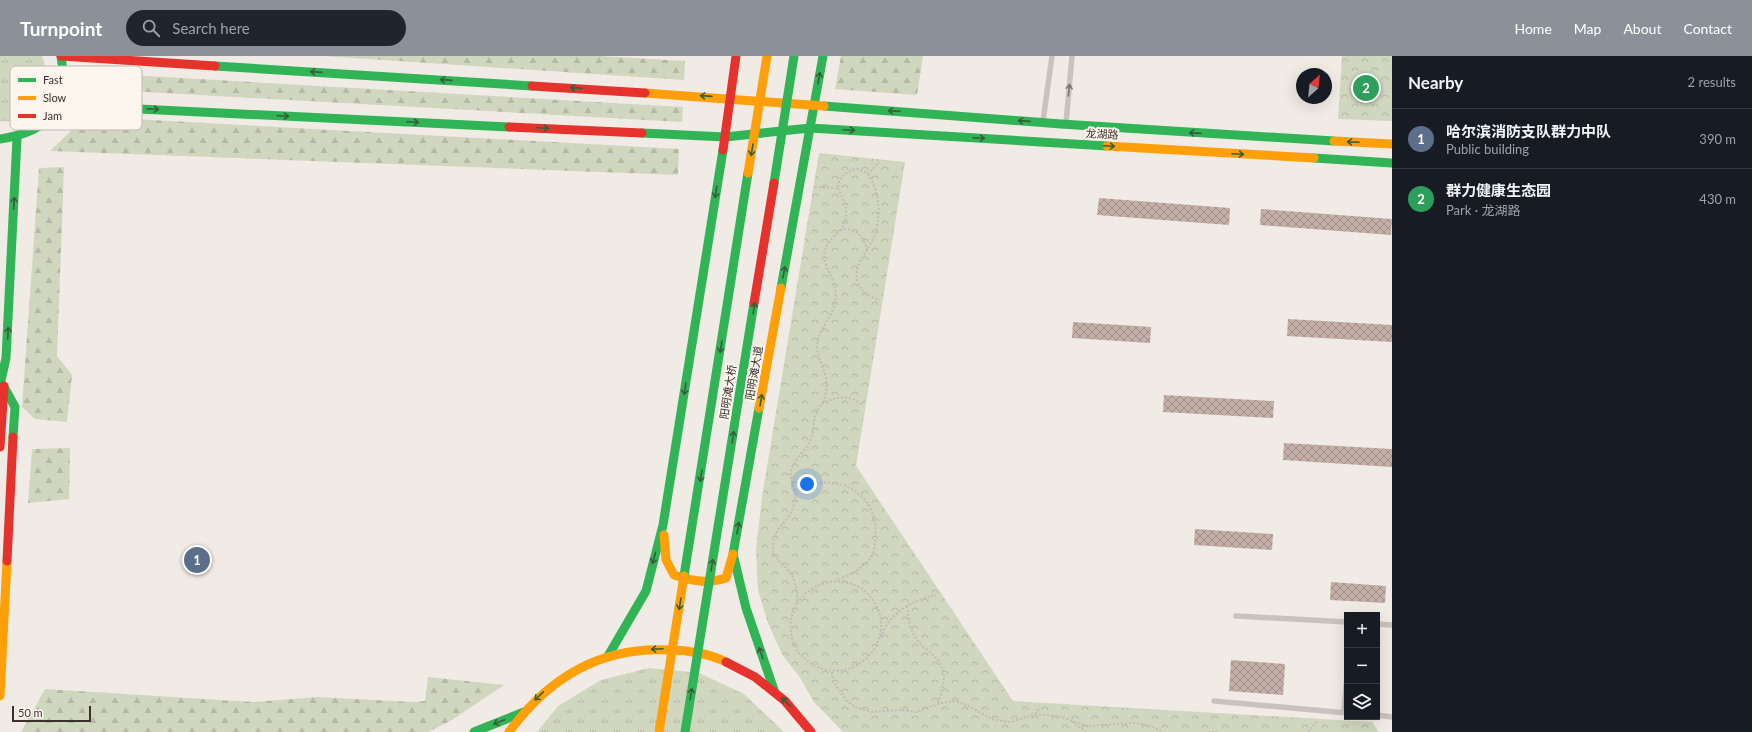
<!DOCTYPE html>
<meta charset="utf-8">
<style>
:root{--surface:#171b24;--page:#20242c;--text:#f1f3f6;--muted:#9ea1a6;--line:#363941;--accent:#8c9099}
body{margin:0;font-family:Lato,"Noto Sans SC",sans-serif;background:var(--page);color:var(--text)}
.controls{position:absolute;right:12px;bottom:12px;display:grid;overflow:hidden;border-radius:0px;box-shadow:0 4px 16px #0002}
.controls button{width:36px;height:36px;display:grid;place-items:center;padding:0;border:0;border-bottom:1px solid var(--line);background:var(--surface);color:var(--text);font:20px sans-serif}
.compass{position:absolute;left:1296px;top:12px;width:36px;height:36px;border-radius:50%;background:var(--surface);box-shadow:0 4px 16px #0002;rotate:27deg}
.scale{position:absolute;left:12px;bottom:10px;width:79px;box-sizing:border-box;padding-left:4px;border:2px solid #3b302b;border-top:0;font-size:11px;line-height:14px;white-space:nowrap;color:#3b302b;-webkit-text-stroke:3px #fbf5ee;paint-order:stroke}
.you{position:absolute;left:807px;top:428px;width:14px;height:14px;margin:-10px;border:3px solid #fff;border-radius:50%;background:#1a73e8;box-shadow:0 0 0 6px #1a73e833}
.badge{display:grid;place-items:center;width:26px;height:26px;border-radius:50%;background:var(--accent);color:#fff;font-size:13px;font-weight:700}
.pin{position:absolute;translate:-50% -50%;border:2px solid #fff;box-shadow:0 1px 4px #0006}
.list{margin:0;padding:0;list-style:none}
h2{display:flex;justify-content:space-between;align-items:center;height:52px;margin:0;padding:0 16px;font-size:17px}
h2 small{font-size:13px;font-weight:400;color:var(--muted)}
.list li{display:grid;grid-template-columns:26px 1fr auto;gap:12px;align-items:center;box-sizing:border-box;height:60px;padding:0 16px;border-top:1px solid var(--line)}
.list b{display:block;font-size:15px;white-space:nowrap}
.list p{margin:0;font-size:13px;white-space:nowrap;color:var(--muted)}
.list em{font-size:13px;font-style:normal;color:var(--muted)}
.icon{flex:none;width:22px;height:22px;fill:none;stroke:currentColor;stroke-width:2;stroke-linecap:round;stroke-linejoin:round}
.map{position:relative;flex:none;width:1392px;height:676px;overflow:hidden}
header{display:flex;align-items:center;gap:24px;box-sizing:border-box;height:56px;padding:0 20px;background:var(--accent);color:#fff}
header strong{font-size:19px}
nav{display:flex;gap:22px;margin-inline-start:auto;font-size:14px}
.search{width:280px;height:36px;background:var(--page);display:flex;align-items:center;gap:10px;box-sizing:border-box;padding:0 14px;border-radius:22px;color:var(--muted);font-size:15px}
main{display:flex}
aside{flex:1;background:var(--surface)}
.map>svg:first-child{display:block}
</style>
<header>
<strong>Turnpoint</strong>
<div class="search"><svg class="icon" aria-label="search" viewBox="0 0 24 24"><circle cx="10" cy="10" r="6"/><path d="M15 15l6 6"/></svg>Search here</div>
<nav><a>Home</a><a>Map</a><a>About</a><a>Contact</a></nav>
</header>
<main>
<div class="map">
<svg width="1392" height="676" viewBox="0 0 1392 676">
<defs>
<pattern id="grass-tufts" width="24" height="20" patternUnits="userSpaceOnUse"><rect width="24" height="20" fill="#d1d6bf"/><path d="M3 7l-1-3M5 7V3M7 7l1-3M15 17l-1-3M17 17v-4M19 17l1-3" fill="none" stroke="#b4b8a4"/></pattern>
<pattern id="forest-firs" width="22" height="20" patternUnits="userSpaceOnUse"><rect width="22" height="20" fill="#d1d6bf"/><path d="M5 1l3.5 6h-7zM16 11l3.5 6h-7z" fill="#b4b8a4"/></pattern>
<pattern id="park-crowns" width="20" height="18" patternUnits="userSpaceOnUse"><rect width="20" height="18" fill="#d1d6bf"/><path d="M2 6a3 3 0 1 1 6 0M12 15a3 3 0 1 1 6 0" fill="none" stroke="#b4b8a4"/></pattern>
<pattern id="building-cross-hatch" width="8" height="8" patternUnits="userSpaceOnUse"><rect width="8" height="8" fill="#c3afa7"/><path d="M0 0l8 8M0 8l8-8" fill="none" stroke="#a08f88"/></pattern>
</defs>
<rect width="100%" height="100%" fill="#f0ebe5"/>
<path fill="url(#grass-tufts)" d="M0,0h42c3,9 6,17 5,27 -3,22 -26,41 -47,38z
M649,612l50,5 45,21 36,34 3,4h-246l21,-26 43,-26z"/>
<path fill="url(#forest-firs)" d="M323,0h277l85,5 -1,19z
M841,0h82l-6,39 -82,-6z
M111,18l572,33 -1,15 -571,-32z
M115,62l564,31 -1,26 -628,-24 22,-21z
M64,111l-7,189 15,19 -5,47 -32,-3 -13,-12 17,-239z
M70,392l-1,51 -41,4 4,-54z
M428,621l76,8 -52,35 -24,12h-407l24,-43 208,13 64,-5 96,5 12,-1z"/>
<path fill="url(#park-crowns)" d="M1342,0h50v65l-54,-2z
M819,97l86,9 -49,304 157,235 359,21 7,10h-536l-29,-30 -15,-26 -16,-20 -15,-33 -10,-33 -2,-41 6,-52z"/>
<path fill="url(#building-cross-hatch)" d="M1099,142l131,10 -1,17 -132,-10z
M1261,153l131,10 -1,16 -131,-10z
M1288,263l104,6v17l-105,-6z
M1073,266l78,5 -1,16 -78,-5z
M1164,339l110,6 -1,17 -110,-6z
M1284,387l108,6v18l-109,-7z
M1195,473l78,5 -1,16 -78,-5z
M1331,526l55,4 -1,17 -55,-3z
M1231,604l54,4 -2,31 -54,-4z"/>
<g fill="none" stroke-linecap="round" stroke-linejoin="round">
<path stroke="#c2bbb6" stroke-width="2" stroke-dasharray="2 2" stroke-linecap="butt" d="M868,118c11,17 13,38 8,57 -5,20 -28,34 -16,56 5,7 12,11 20,13
M815,131l23,1c0,-11 9,-18 20,-19l10,5 11,-12
M838,132c7,15 13,27 3,42 14,-4 23,7 26,20
M841,174c-37,30 0,42 -6,72 -3,17 -17,26 -18,45 0,9 5,16 7,24 4,11 3,23 -2,33 13,-7 27,-11 40,1
M797,434c11,-4 23,-9 35,-7 30,3 47,28 43,56 0,6 -1,13 -4,18 -7,11 -23,19 -35,23
M797,547c21,-29 63,-30 80,4 13,27 -6,58 -34,63 -17,3 -34,-4 -45,-18 -6,-8 -9,-23 -7,-33 1,-5 5,-11 6,-17 1,-5 0,-13 -2,-18 -3,-16 -16,-19 -22,-31 0,-31 15,-26 21,-49 5,-16 -5,-20 -3,-32 2,-12 14,-20 19,-31 7,-16 -1,-20 12,-37
M907,550c1,9 2,19 6,27 4,8 10,14 17,19 19,16 15,31 8,51
M880,581c3,-5 5,-10 8,-14 12,-16 30,-24 48,-28
M832,616l1,9 13,19 9,7 16,5 30,-2 15,2 25,-9 14,-2 14,5 25,14 17,2 24,-8 5,-7
M1035,658l27,3 24,9 49,-3 16,3 11,6
M1072,666l14,10
M1208,676h10
M1308,676l10,-12"/>
<path stroke="#c9c3be" stroke-width="5.5" d="M1043,65l9,-65
M1066,67l6,-67
M1236,560l111,6
M1377,568l15,1
M1214,645l133,12
M1344,656l3,-38
M1377,659l15,2"/>
<path stroke="#30b455" stroke-width="9" d="M215,10l317,20
M58,49l451,22
M824,50l237,18 273,17
M642,77l83,4 85,-9 297,18
M0,83c51,-8 70,-31 61,-83
M1314,102l78,5
M781,232l42,-232
M0,329l6,-27 11,-220
M4,331l11,20 -2,30
M759,352l-26,146 13,54 28,82
M608,600l38,-65 17,-66 60,-375
M474,676l50,-20"/>
<path stroke="#ff9f0a" stroke-width="9" d="M645,37l179,13
M1334,85l58,3
M1107,90l207,12
M759,352l22,-120
M664,479l2,25 8,15c18,6 34,9 52,3l7,-24
M0,640l7,-135
M509,676c40,-55 92,-86 161,-82 18,0 40,4 56,12"/>
<path stroke="#e5322d" stroke-width="9" d="M61,0l154,10
M532,30l113,7
M509,71l133,6
M723,94l13,-94
M0,391l4,-61
M7,505l6,-124
M726,606l29,15 30,24 26,31"/>
<path stroke="#30b455" stroke-width="9" d="M774,127l20,-127
M684,520l64,-403
M685,676l69,-429"/>
<path stroke="#ff9f0a" stroke-width="9" d="M748,117l19,-117
M659,676l25,-156"/>
<path stroke="#e5322d" stroke-width="9" d="M754,247l20,-120"/>
</g>
<defs><path id="oneway-shaft" d="M-6 0H5M1.5-3L5.5 0L1.5 3" fill="none" stroke-width="1.6" stroke-linecap="round" stroke-linejoin="round"/></defs>
<g stroke="#375e3a">
<use href="#oneway-shaft" transform="translate(316 16) rotate(-176)"/>
<use href="#oneway-shaft" transform="translate(819 22) rotate(-80)"/>
<use href="#oneway-shaft" transform="translate(446 24) rotate(-176)"/>
<use href="#oneway-shaft" transform="translate(576 32) rotate(-176)"/>
<use href="#oneway-shaft" transform="translate(706 40) rotate(-176)"/>
<use href="#oneway-shaft" transform="translate(153 53) rotate(3)"/>
<use href="#oneway-shaft" transform="translate(894 55) rotate(-176)"/>
<use href="#oneway-shaft" transform="translate(283 60) rotate(3)"/>
<use href="#oneway-shaft" transform="translate(1024 65) rotate(-176)"/>
<use href="#oneway-shaft" transform="translate(413 66) rotate(3)"/>
<use href="#oneway-shaft" transform="translate(543 72) rotate(3)"/>
<use href="#oneway-shaft" transform="translate(849 74) rotate(3)"/>
<use href="#oneway-shaft" transform="translate(1195 77) rotate(-176)"/>
<use href="#oneway-shaft" transform="translate(979 82) rotate(3)"/>
<use href="#oneway-shaft" transform="translate(1353 86) rotate(-177)"/>
<use href="#oneway-shaft" transform="translate(1109 90) rotate(3)"/>
<use href="#oneway-shaft" transform="translate(752 94) rotate(99)"/>
<use href="#oneway-shaft" transform="translate(1238 98) rotate(3)"/>
<use href="#oneway-shaft" transform="translate(716 136) rotate(99)"/>
<use href="#oneway-shaft" transform="translate(14 147) rotate(-87)"/>
<use href="#oneway-shaft" transform="translate(784 216) rotate(-80)"/>
<use href="#oneway-shaft" transform="translate(754 252) rotate(-81)"/>
<use href="#oneway-shaft" transform="translate(8 277) rotate(-87)"/>
<use href="#oneway-shaft" transform="translate(721 291) rotate(99)"/>
<use href="#oneway-shaft" transform="translate(685 333) rotate(99)"/>
<use href="#oneway-shaft" transform="translate(761 344) rotate(-80)"/>
<use href="#oneway-shaft" transform="translate(733 381) rotate(-81)"/>
<use href="#oneway-shaft" transform="translate(701 420) rotate(99)"/>
<use href="#oneway-shaft" transform="translate(738 472) rotate(-80)"/>
<use href="#oneway-shaft" transform="translate(654 502) rotate(105)"/>
<use href="#oneway-shaft" transform="translate(712 509) rotate(-81)"/>
<use href="#oneway-shaft" transform="translate(680 548) rotate(99)"/>
<use href="#oneway-shaft" transform="translate(657 593) rotate(177)"/>
<use href="#oneway-shaft" transform="translate(761 597) rotate(-109)"/>
<use href="#oneway-shaft" transform="translate(691 638) rotate(-81)"/>
<use href="#oneway-shaft" transform="translate(539 640) rotate(136)"/>
<use href="#oneway-shaft" transform="translate(786 646) rotate(-135)"/>
<use href="#oneway-shaft" transform="translate(499 666) rotate(158)"/>
</g>
<use stroke="#7b726d" href="#oneway-shaft" transform="translate(1069 34) rotate(-84)"/>
<g text-anchor="middle" stroke-width="4" stroke-linejoin="round" paint-order="stroke">
<g font-size="11" fill="#3b302b" stroke="#fbf5ee">
<text transform="translate(1102 78) rotate(3)" y="4">龙湖路</text>
<text transform="translate(754 317) rotate(-80)" y="4">阳明滩大道</text>
<text transform="translate(728 336) rotate(-81)" y="4">阳明滩大桥</text>
</g>
</g>
<rect x="10" y="10" width="132" height="64" rx="6" fill="#fbf5ee" stroke="#c1bab4" stroke-width="1"/>
<rect x="18" y="22" width="18" height="4" fill="#30b455"/>
<rect x="18" y="40" width="18" height="4" fill="#ff9f0a"/>
<rect x="18" y="58" width="18" height="4" fill="#e5322d"/>
<g font-size="11" fill="#3b302b">
<text x="43" y="28">Fast</text>
<text x="43" y="46">Slow</text>
<text x="43" y="64">Jam</text>
</g>
</svg>
<div class="controls">
<button>+</button>
<button>−</button>
<button><svg class="icon" aria-label="layers" viewBox="0 0 24 24"><path d="M12 4l9 5-9 5-9-5zM3 14l9 5 9-5"/></svg></button>
</div>
<svg class="compass" viewBox="-18 -18 36 36"><path d="M0-13l5 13h-10z" fill="#e53935"/><path d="M0 13l5-13h-10z" fill="#9ea1a6"/></svg>
<div class="scale">50 m</div>
<div class="you"></div>
<div class="pin badge" style="left:197px;top:504px;background:#5c6f8a">1</div>
<div class="pin badge" style="left:1366px;top:32px;background:#2e9e5b">2</div>
</div>
<aside>
<h2>Nearby<small>2 results</small></h2>
<ul class="list">
<li><span class="badge" style="background:#5c6f8a">1</span><div><b>哈尔滨消防支队群力中队</b><p>Public building</p></div><em>390 m</em></li>
<li><span class="badge" style="background:#2e9e5b">2</span><div><b>群力健康生态园</b><p>Park · 龙湖路</p></div><em>430 m</em></li>
</ul>
</aside>
</main>
